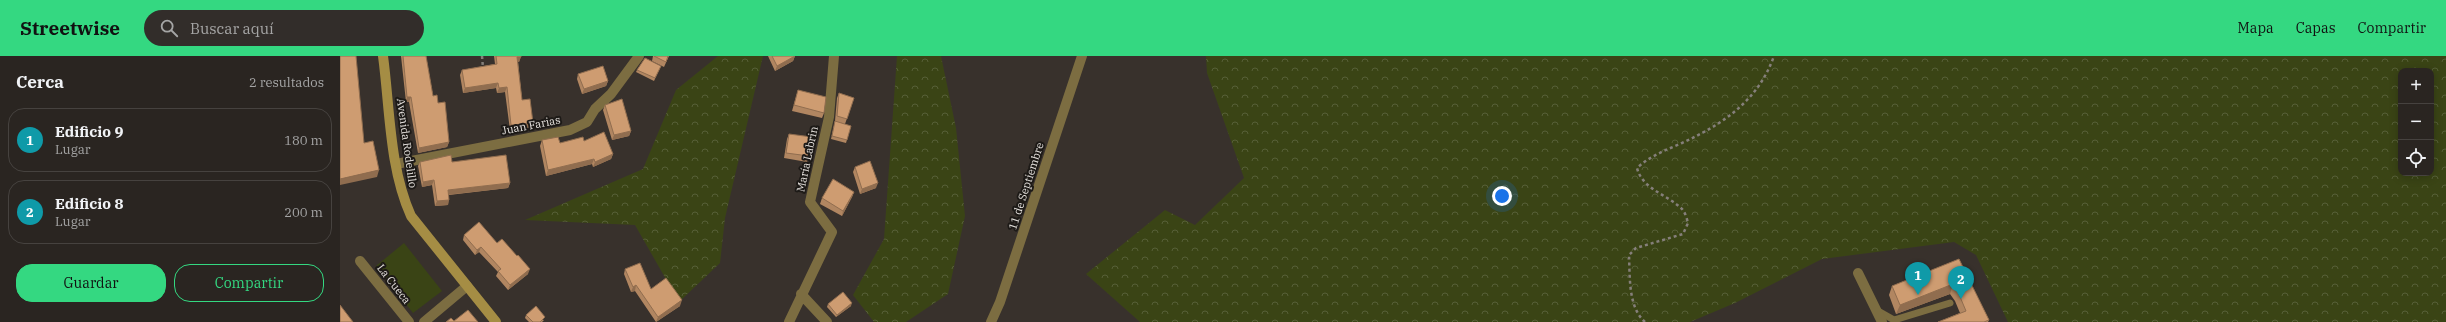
<!DOCTYPE html>
<html lang="es">
<meta charset="utf-8">
<style>
:root{--surface:#2a2521;--page:#322d2a;--text:#f1f3f6;--muted:#a5a5a5;--line:#46423f;--accent:#34d881}
body{margin:0;font-family:"IBM Plex Serif",serif;background:var(--page);color:var(--text)}
.controls{position:absolute;right:12px;top:12px;display:grid;overflow:hidden;border-radius:8px;box-shadow:0 2px 10px #0003}
.controls button{width:36px;height:36px;display:grid;place-items:center;padding:0;border:0;border-bottom:1px solid var(--line);background:var(--surface);color:var(--text);font:20px sans-serif}
.you{position:absolute;left:1162px;top:140px;width:14px;height:14px;margin:-10px;border:3px solid #fff;border-radius:50%;background:#1a73e8;box-shadow:0 0 0 6px #1a73e833}
.badge{display:grid;place-items:center;width:26px;height:26px;border-radius:50%;background:var(--accent);color:#fff;font-size:13px;font-weight:700}
.pin{position:absolute;translate:-50% -33px;filter:drop-shadow(0 1px 2px #0008)}
.pin::after{content:'';position:absolute;top:21px;width:14px;height:12px;background:inherit;clip-path:polygon(0 0,100% 0,50% 100%)}
.list{margin:0;padding:0;list-style:none}
h2{display:flex;justify-content:space-between;align-items:center;height:52px;margin:0;padding:0 16px;font-size:17px}
h2 small{font-size:13px;font-weight:400;color:var(--muted)}
.list li{display:grid;grid-template-columns:26px 1fr auto;gap:12px;align-items:center;box-sizing:border-box;height:64px;margin:0 8px 8px;padding:0 8px;border:1px solid var(--line);border-radius:16px}
.list b{display:block;font-size:15px;white-space:nowrap}
.list p{margin:0;font-size:13px;white-space:nowrap;color:var(--muted)}
.list em{font-size:13px;font-style:normal;color:var(--muted)}
.actions{display:flex;gap:8px;padding:12px 16px}
.actions a{flex:1;padding:9px 0;border:1px solid var(--accent);border-radius:16px;text-align:center;font-size:14px;color:var(--accent)}
.actions .main{background:var(--accent);color:#111}
.icon{flex:none;width:22px;height:22px;fill:none;stroke:currentColor;stroke-width:2;stroke-linecap:round;stroke-linejoin:round}
.map{position:relative;flex:none;width:2106px;height:266px;overflow:hidden}
header{display:flex;align-items:center;gap:24px;box-sizing:border-box;height:56px;padding:0 20px;background:var(--accent);color:#111}
header strong{font-size:19px}
nav{display:flex;gap:22px;margin-inline-start:auto;font-size:14px}
.search{width:280px;height:36px;background:var(--page);display:flex;align-items:center;gap:10px;box-sizing:border-box;padding:0 14px;border-radius:22px;color:var(--muted);font-size:15px}
main{display:flex}
aside{flex:1;background:var(--surface)}
.map>svg:first-child{display:block}
</style>
<header>
<strong>Streetwise</strong>
<div class="search"><svg class="icon" aria-label="search" viewBox="0 0 24 24"><circle cx="10" cy="10" r="6"/><path d="M15 15l6 6"/></svg>Buscar aquí</div>
<nav><a>Mapa</a><a>Capas</a><a>Compartir</a></nav>
</header>
<main>
<aside>
<h2>Cerca<small>2 resultados</small></h2>
<ul class="list">
<li><span class="badge" style="background:#0f9aa8">1</span><div><b>Edificio 9</b><p>Lugar</p></div><em>180 m</em></li>
<li><span class="badge" style="background:#0f9aa8">2</span><div><b>Edificio 8</b><p>Lugar</p></div><em>200 m</em></li>
</ul>
<div class="actions"><a class="main">Guardar</a><a>Compartir</a></div>
</aside>
<div class="map">
<svg width="2106" height="266" viewBox="0 0 2106 266">
<defs>
<pattern id="forest-crowns" width="20" height="18" patternUnits="userSpaceOnUse"><rect width="20" height="18" fill="#3a4415"/><path d="M2 6a3 3 0 1 1 6 0M12 15a3 3 0 1 1 6 0" fill="none" stroke="#565f37"/></pattern>
</defs>
<rect width="100%" height="100%" fill="#38312c"/>
<path fill="url(#forest-crowns)" fill-rule="evenodd" d="M378,0h45l-38,162 -5,45 -41,39 -44,-77 -110,-5 118,-51 33,-79z
M557,0h44l15,72 9,88 -17,78 -42,28h-32l-21,-27 31,-56z
M866,0h1240v266h-438l-32,-67 -22,-13 -132,17 -87,44 -45,19h-550l-54,-48 79,-64 30,15 49,-47 -37,-105zM2061,15h30v102h-30z"/>
<path fill="#3a4415" d="M64,187l38,48 -29,22 -37,-47z"/>
<g fill="none" stroke-linecap="round" stroke-linejoin="round">
<path stroke="#857f7a" stroke-width="2.5" stroke-dasharray="3 3" stroke-linecap="butt" d="M142,0l1,12
M1305,266c-17,-15 -15,-45 -16,-67l7,-7 47,-14 5,-11c-1,-4 -3,-11 -6,-14 -14,-14 -40,-20 -45,-41 13,-12 29,-18 45,-25 41,-19 76,-42 92,-87"/>
<path stroke="#7c6d41" stroke-width="7" d="M1538,255l16,9 56,-17"/>
<path stroke="#7c6d41" stroke-width="10" d="M56,108l174,-34 17,-8 8,-13 16,-15 28,-38
M20,205l49,61
M1518,217l24,49
M461,238l26,28
M84,266l43,-36
M449,266l43,-90 -22,-30 19,-85 5,-61
M651,266l9,-20 82,-246"/>
<path stroke="#a58d44" stroke-width="10" d="M43,0c7,52 6,111 28,160l85,106"/>
</g>
<path fill="#b18661" d="M61,0h25l7,40 5,7 11,39 -2,5 -29,6 -9,-51h-3z
M154,0h27l-2,6h-1l4,38 9,28 -21,2 -5,-38 -8,1 -1,-5 -33,5 -3,-18 2,-5 33,-6z
M313,0h16l-5,11 -12,-6z
M428,0h27l-2,5 -18,10z
M321,10l-7,15 -18,-9 1,-2z
M238,18l30,7 -2,5 -24,8 -5,-15z
M458,34l26,23 -2,5 -30,-7z
M499,37l15,5 -9,26 -10,-3 2,-23z
M265,49l26,26 -2,5 -17,4 -9,-30z
M495,65l16,5 -5,17 -15,-4z
M449,78l20,22 -2,6 -23,-4 3,-19z
M202,84l18,3 24,-2 29,13 -2,5 -18,8 -1,-3 -46,12 -6,-30z
M80,106h32l58,21 -2,5 -59,7 -1,10 -13,1 -3,-21 -10,2 -4,-21z
M515,111l21,21 -16,6 -7,-22z
M514,136l-2,5 -10,19 -22,-12 2,-6z
M124,179l33,8 31,31 -20,16 -12,-14 2,-4 -19,-20 -4,3 -12,-15z
M1619,203l30,61 -1,2h-50l22,-9 -5,-12 -5,-7 -54,20 -7,-19 3,-9z
M285,213l26,20 29,17 -24,16 -21,-31 -4,1 -7,-18z
M488,248l23,2 -15,11 -9,-10z
M186,259l18,5 -2,2h-13l-4,-4z"/>
<path fill="#906d4f" d="M455,0l-2,5 -18,10 2,-5z
M177,1h4l-2,5h-4z
M268,25l-2,5 -24,8 2,-5z
M158,27l-2,5 -33,5 2,-5z
M167,31l-2,5 -8,1 2,-5z
M67,41h4l-2,5h-3z
M193,67l-2,5 -21,2 1,-5z
M291,75l-2,5 -17,4 2,-5z
M109,86l-2,5 -29,6 1,-5z
M273,98l-2,5 -18,8 2,-5z
M254,103l-2,5 -46,12 2,-6z
M39,114l-2,7 -37,8v-6z
M94,124l-2,5 -10,2 1,-5z
M170,127l-2,5 -62,7 2,-5z
M538,127l-2,5 -16,6 2,-5z
M514,136l-2,5 -10,19 1,-5z
M109,144l-1,5 -13,1 2,-5z
M141,191l-2,5 -4,3 2,-5z
M190,213l-2,5 -20,16 2,-5z
M1613,228l-3,10 -54,20 4,-9z
M296,229l-1,6 -4,1 2,-5z
M342,244l-2,6 -24,16 2,-5z
M512,247l-1,3 -15,11 1,-2z"/>
<path fill="#ce9c71" stroke="#906d4f" d="M0,0h16l8,87 9,-2 6,29 -39,9z
M63,0h23l7,40 4,-1 1,8 7,-1 4,40 -30,6 -8,-51h-4z
M156,0h25v1h-4l5,43 8,-1 3,24 -22,2 -4,-38 -8,1 -1,-5 -33,5 -3,-18 35,-6z
M314,0h14l-2,6z
M432,0h23l-18,10z
M305,2l16,8 -6,12 -18,-8z
M263,10l5,15 -24,8 -6,-15z
M458,34l28,7 -2,16 -30,-8z
M499,37l15,5 -7,21 -10,-3z
M282,43l9,32 -17,4 -9,-30z
M495,65l16,5 -4,14 -15,-4z
M264,76l9,22 -18,8 -1,-3 -46,11 -6,-30 16,-3 2,6 23,-6 1,4z
M449,78l23,3 -3,19 -23,-3z
M111,99l1,7 54,-7 4,28 -62,7 1,10 -12,1 -3,-21 -11,2 -3,-20z
M530,105l8,22 -16,6 -7,-22z
M493,123l21,13 -11,19 -21,-13z
M139,166l18,21 5,-4 15,17 1,-1 12,14 -20,16 -12,-14 3,-2 -20,-22 -4,3 -13,-15z
M1619,203l30,61 -5,2h-46l28,-11 -8,-19 -5,-8 -53,21 -8,-19z
M300,207l11,26 15,-11 16,22 -24,17 -22,-32 -3,2 -8,-18z
M503,236l9,11 -15,12 -9,-11z
M0,249l13,17h-13z
M196,250l9,11 -5,5h-7l-7,-7z
M128,254l10,12h-32l5,-4 3,3z"/>
<g text-anchor="middle" stroke-width="4" stroke-linejoin="round" paint-order="stroke">
<g font-size="11" fill="#e6e2de" stroke="#1d1a17">
<text transform="translate(191 69) rotate(-11)" y="4">Juan Farias</text>
<text transform="translate(67 87) rotate(82)" y="4">Avenida Rodelillo</text>
<text transform="translate(467 103) rotate(-78)" y="4">María Labrin</text>
<text transform="translate(686 130) rotate(-72)" y="4">11 de Septiembre</text>
<text transform="translate(54 228) rotate(52)" y="4">La Cueca</text>
</g>
</g>
</svg>
<div class="controls">
<button>+</button>
<button>−</button>
<button><svg class="icon" aria-label="locate" viewBox="0 0 24 24"><circle cx="12" cy="12" r="6"/><path d="M12 2v4M12 18v4M2 12h4M18 12h4"/></svg></button>
</div>
<div class="you"></div>
<div class="pin badge" style="left:1578px;top:239px;background:#0f9aa8">1</div>
<div class="pin badge" style="left:1621px;top:243px;background:#0f9aa8">2</div>
</div>
</main>
